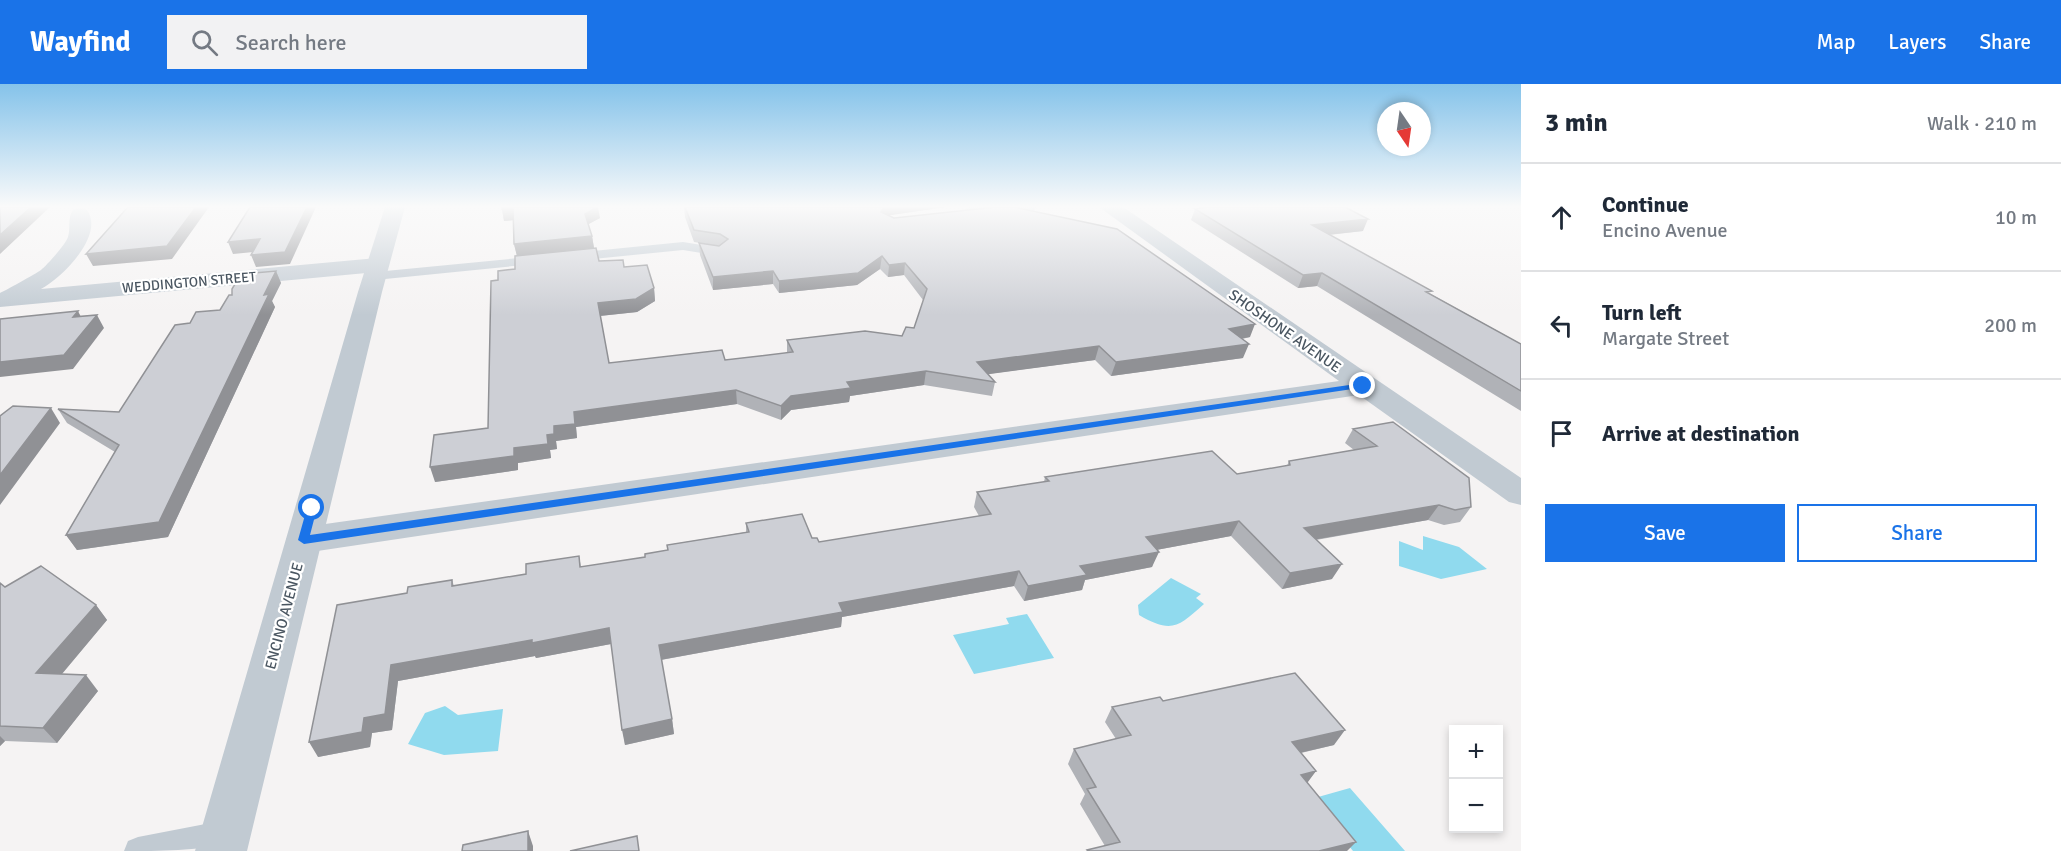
<!DOCTYPE html>
<meta charset="utf-8">
<style>
:root{--surface:#fff;--page:#f2f2f3;--text:#1f2937;--muted:#747a83;--line:#e0e1e3;--accent:#1a73e8}
body{margin:0;font-family:Signika,sans-serif;background:var(--page);color:var(--text)}
.controls{position:absolute;right:18px;bottom:18px;display:grid;overflow:hidden;border-radius:0px;box-shadow:0 3px 9px #0003}
.controls button{width:54px;height:54px;display:grid;place-items:center;padding:0;border:0;border-bottom:2px solid var(--line);background:var(--surface);color:var(--text);font:30px sans-serif}
.compass{position:absolute;left:1377px;top:18px;width:54px;height:54px;border-radius:50%;background:var(--surface);box-shadow:0 3px 9px #0003;rotate:167deg}
.stop{position:absolute;width:18px;height:18px;margin:-14px;border:4px solid #1a73e8;border-radius:50%;background:#fff}
.stop.end{background:#1a73e8;border-color:#fff;box-shadow:0 2px 6px #0008}
.list{margin:0;padding:0;list-style:none}
h2{display:flex;justify-content:space-between;align-items:center;height:78px;margin:0;padding:0 24px;font-size:26px}
h2 small{font-size:20px;font-weight:400;color:var(--muted)}
.list li{display:grid;grid-template-columns:39px 1fr auto;gap:18px;align-items:center;box-sizing:border-box;height:108px;padding:0 24px;border-top:2px solid var(--line)}
.list b{display:block;font-size:22px;white-space:nowrap}
.list p{margin:0;font-size:20px;white-space:nowrap;color:var(--muted)}
.list em{font-size:20px;font-style:normal;color:var(--muted)}
.actions{display:flex;gap:12px;padding:18px 24px}
.actions a{flex:1;padding:14px 0;border:2px solid var(--accent);border-radius:0px;text-align:center;font-size:21px;color:var(--accent)}
.actions .main{background:var(--accent);color:#fff}
.icon{flex:none;width:33px;height:33px;fill:none;stroke:currentColor;stroke-width:2;stroke-linecap:round;stroke-linejoin:round}
.map{position:relative;flex:none;width:1521px;height:767px;overflow:hidden}
header{display:flex;align-items:center;gap:36px;box-sizing:border-box;height:84px;padding:0 30px;background:var(--accent);color:#fff}
header strong{font-size:28px}
nav{display:flex;gap:33px;margin-inline-start:auto;font-size:21px}
.search{width:420px;height:54px;background:var(--page);display:flex;align-items:center;gap:15px;box-sizing:border-box;padding:0 21px;border-radius:0px;color:var(--muted);font-size:22px}
main{display:flex}
aside{flex:1;background:var(--surface)}
.map>svg:first-child{display:block}
</style>
<header>
<strong>Wayfind</strong>
<div class="search"><svg class="icon" aria-label="search" viewBox="0 0 24 24"><circle cx="10" cy="10" r="6"/><path d="M15 15l6 6"/></svg>Search here</div>
<nav><a>Map</a><a>Layers</a><a>Share</a></nav>
</header>
<main>
<div class="map">
<svg width="1521" height="767" viewBox="0 0 1521 767">
<rect width="100%" height="100%" fill="#f5f3f3"/>
<path fill="#90daee" d="M1423,452l36,11 28,22 -46,10 -42,-13v-25l24,9z
M1171,494l30,16 -5,4 8,6c-26,23 -32,30 -65,11l-1,-10z
M1027,530l27,44 -80,16 -21,-39 56,-11 -3,-6z
M445,622l13,9 45,-6 -5,42 -54,4 -36,-11 17,-31z
M1350,704l55,63h-52l-42,-52z"/>
<g fill="none" stroke-linecap="round" stroke-linejoin="round">
<path fill="#c1cad2" fill-rule="evenodd" d="M683,158l37,6 6,4 -6,4 -37,-6 -110,11 -6,-4 6,-4z
M540,172l4,1 2,3 -2,3 -169,17 -6,-4 6,-4z
M221,737l10,4 4,9 -4,9c-33,8 -72,8 -107,8l4,-10 10,-4z"/>
<path fill="#c1cad2" fill-rule="evenodd" d="M969,123h68l-3,4 -7,2 -55,6 -7,-2 -3,-4z
M1099,123h24l398,271v27l-12,-3 -150,-107 -1055,158 -13,-4 -5,-9 5,-9 13,-4 1035,-146z
M80,124l7,2c18,25 -25,68 -46,79l336,-31 8,2 4,5 -4,5 -8,2 -377,35v-14c3,-1 37,-20 41,-23 6,-5 25,-26 27,-33 3,-9 -1,-19 5,-27z"/>
<path fill="#c1cad2" fill-rule="evenodd" d="M385,123h20l-23,85 -135,559h-52l163,-559z"/>
</g>
<path fill="#b0b2b7" d="M684,123h262l-58,8 6,3 356,119 -8,2 1,19 -132,18 -16,-16 -107,14 7,8 -3,14 -68,-11 -74,11 -1,6 -58,8 -10,10 -44,-16 -161,23 1,11 -21,3 1,8 -7,1 1,8 -33,5v7l-83,12 53,-54 10,-148 17,-11 2,-13 -3,-12v-24l-10,1 -2,-12 98,9 -12,6 4,12 2,12 5,13 25,6 30,21 1,13 -18,11 -37,4 9,47 116,-3 62,-7v-13l115,-4 12,-8 9,-28 -19,-25 -16,2 -8,-8 -23,16 -78,8 -6,-9 -60,6 -13,-35 -1,-12 21,3 -26,-4 -9,-25z
M1195,125l168,22 -34,4 102,59 90,50v67l-204,-125 -19,2 -107,-68z
M276,187l5,12 -9,18 3,6 -107,230 -91,13 -11,-15 49,-83 -48,-29 -9,-14 61,3 71,-89 30,-13 12,-15z
M1353,345l118,78 -11,15 -16,3 -16,-5 -112,20 16,39 -50,10 -51,-53 -75,14 -4,17 -67,13 -3,10 -58,11 -10,-15 -172,31 -1,10 -180,33 11,59 2,15 -49,11 -14,-101 -75,14 -1,-2 -137,25 -6,49 -20,3 -2,14 -52,10 89,-164 45,-13 2,6 72,-12 53,-18 2,11 64,-10 22,-7v-5l79,-13v-9l66,15 7,4 160,-26 -5,-9 3,-15 67,-10 1,-5 192,-3 50,-8 2,-5 65,-11 -9,-7z
M0,499l5,4 91,18 11,15 -45,54 36,17 -41,52 -52,-2 -5,5z
M1163,617l171,44 -33,8 15,18 -9,11 40,69h-260l18,-5 -25,-42 5,-10 -17,-30 6,-15 42,-10 -11,-17 7,-15z"/>
<path fill="#909195" d="M31,123h19l-50,47v-19z
M196,123h13l-37,52 -79,7 -7,-12z
M307,123h9l-26,57 -34,3 -5,-12z
M597,123h1l2,11 -13,7 -2,-11z
M884,123h62l-61,9 -4,-4z
M513,124l2,12 -11,1 -2,-12z
M1368,135l-5,12 -56,6 5,-12z
M592,152l2,12 -77,8 -3,-12z
M260,155l5,12 -32,3 -5,-12z
M882,172l-2,13 -23,16 -78,8v-12z
M905,179l-1,12 -16,2 1,-12z
M276,187l5,12 -9,18 3,6 -107,230 -91,13 -11,-15 198,-240z
M773,187v13l-60,6v-13z
M1322,189l-5,13 -19,2 5,-13z
M654,204l1,13 -18,11 -38,4 -1,-13z
M78,227l7,14 -12,-8z
M97,231l7,13 -31,41 -73,8v-15z
M1255,240l-5,13 -27,5 6,-13z
M1249,260l-6,14 -132,18 5,-14z
M1099,262l-4,14 -120,16 2,-14z
M926,287l-2,14 -74,11 -1,6 -58,8 -10,10v-14l10,-10 56,-14z
M736,306l1,14 -161,23 1,11 -21,3 1,8 -7,1 1,8 -33,5v7l-83,12 -5,-15 84,-19 33,-13 7,-9 20,-14z
M51,324l9,15 -60,82v-30z
M1439,421l-11,15 -133,23 9,-15z
M1239,437l-8,15 -91,17 6,-16z
M1159,468l-7,15 -67,13 -3,10 -58,11 4,-15 52,-20z
M1342,480l-10,15 -50,10 8,-16z
M1019,487l-5,15 -172,31 -1,10 -181,33 -1,-15 180,-42z
M96,521l11,15 -57,68 -14,-15z
M609,544l2,16 -75,14 -1,-2 -137,25 -6,49 -20,3 -2,14 -52,10 -9,-15 55,-24 27,-53 141,-25z
M86,591l12,16 -41,52 -14,-15z
M672,635l2,15 -49,11 -3,-15z
M1345,646l-11,15 -52,12 10,-15z
M0,652l5,5 -5,5z
M1316,687l-11,15 -4,-11z
M528,747l5,15v5h-5z
M1356,758l-9,9h-28z"/>
<path fill="#cdcfd5" stroke="#909195" stroke-width="1.5" d="M0,123h31l-31,28z
M128,123h68l-29,39 -81,8z
M250,123h57l-22,45 -34,3 9,-16 -32,3z
M502,123h95l-12,7 7,22 -78,8 -1,-36 -11,1z
M685,123h199l-3,5 13,6 102,-11h18l103,22 138,95 -26,5 20,15 -133,18 -17,-16 -122,16 18,20 -69,-11 -79,11 4,6 -60,8 -10,10 -45,-16 -162,22 1,12 -21,2v8l-7,1 1,9 -34,4v8l-84,11 4,-32 54,-7 3,-147 7,-1v-9l17,-2v-13l81,-8 3,13 24,-1 1,7 23,-2 7,23 -18,11 -38,4 11,60 113,-13 3,10 68,-8 -6,-12 78,-9 37,5 4,-9 8,1 13,-39 -22,-26 -16,2 -7,-9 -24,17 -79,8 -6,-10 -60,6 -14,-34 20,3 9,-7 -8,-5 -26,-4z
M1207,123h138l23,12 -56,6 120,66 -6,1 95,52v47l-199,-118 -19,2 -108,-66z
M276,187l-12,24 5,-1 -110,228 -93,13 53,-90 -61,-36 61,3 56,-87 15,-2 6,-11 24,-2 9,-15h3v-6l9,-15z
M78,227l-5,6 24,-2 -33,40 -64,7v-43z
M13,322l38,2 -51,67v-59z
M1393,338l76,56 2,29 -16,3 -16,-5 -135,23 38,36 -52,9 -51,-52 -93,16 13,15 -79,14 7,9 -59,11 -9,-15 -180,32 4,9 -184,33 13,74 -50,11 -13,-102 -77,15v-3l-141,25 -6,49 -21,4 -2,14 -53,10 28,-137 70,-12 1,-6 44,-7v6l74,-12v-10l53,-8 1,11 65,-10v-3l23,-4 -1,-5 82,-13 -3,-9 56,-9 10,24h5l2,4 172,-28 -14,-22 72,-11 -4,-4 167,-26 25,23 53,-9 -1,-4 88,-15 -24,-17z
M41,482l55,39 -60,68 50,2 -43,53 -43,-2v-143l5,4z
M1295,589l50,57 -53,12 24,29 -15,4 55,67 -37,9h-231l-1,-1 33,-8 -33,-53 9,-2 -22,-38 57,-14 -19,-28 48,-10 3,4z
M528,747v20h-66l1,-6z
M637,752l2,15h-69z"/>
<linearGradient id="sky" x2="0" y2="1"><stop stop-color="#85c3ea"/><stop offset="0.53" stop-color="#fafafa"/><stop offset="1" stop-color="#fafafa" stop-opacity="0"/></linearGradient>
<rect width="1521" height="231" fill="url(#sky)"/>
<path fill="#1a73e8" d="M1363,299l4,3 -1,1 -1062,157 -6,-4 9,-32 5,-3 5,3 -7,27z"/>
<g text-anchor="middle" stroke-width="4.5" stroke-linejoin="round" paint-order="stroke">
<g font-size="14" fill="#4a5661" stroke="#fff">
<text transform="translate(189 198) rotate(-5)" y="5">WEDDINGTON STREET</text>
</g>
<g font-size="15" fill="#4a5661" stroke="#fff">
<text transform="translate(1285 247) rotate(35)" y="5">SHOSHONE AVENUE</text>
<text transform="translate(284 532) rotate(-75)" y="5">ENCINO AVENUE</text>
</g>
</g>
</svg>
<div class="controls">
<button>+</button>
<button>−</button>
</div>
<svg class="compass" viewBox="-18 -18 36 36"><path d="M0-13l5 13h-10z" fill="#e53935"/><path d="M0 13l5-13h-10z" fill="#747a83"/></svg>
<div class="stop" style="left:312px;top:424px"></div>
<div class="stop end" style="left:1363px;top:302px"></div>
</div>
<aside>
<h2>3 min<small>Walk · 210 m</small></h2>
<ul class="list">
<li><svg class="icon" aria-label="ahead" viewBox="0 0 24 24"><path d="M12 20V5M6 11l6-6 6 6"/></svg><div><b>Continue</b><p>Encino Avenue</p></div><em>10 m</em></li>
<li><svg class="icon" aria-label="left" viewBox="0 0 24 24"><path d="M17 20v-9H6M10 6l-5 5 5 5"/></svg><div><b>Turn left</b><p>Margate Street</p></div><em>200 m</em></li>
<li><svg class="icon" aria-label="arrive" viewBox="0 0 24 24"><path d="M6 21V4h12l-3 4 3 4H6"/></svg><div><b>Arrive at destination</b></div></li>
</ul>
<div class="actions"><a class="main">Save</a><a>Share</a></div>
</aside>
</main>
